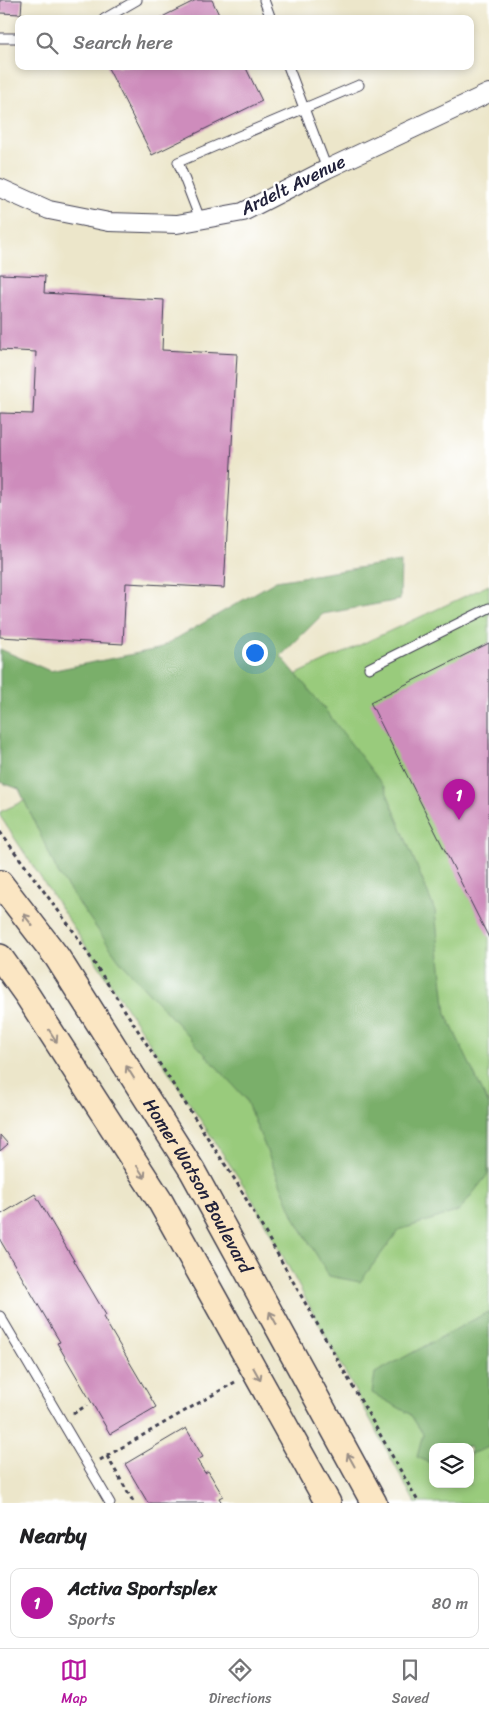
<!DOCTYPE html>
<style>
:root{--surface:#fff;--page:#f2f2f2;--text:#202124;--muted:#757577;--line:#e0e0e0;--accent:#b5179e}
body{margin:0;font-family:Sriracha,sans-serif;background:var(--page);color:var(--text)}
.controls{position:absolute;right:15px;bottom:15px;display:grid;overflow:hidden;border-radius:10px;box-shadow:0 2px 8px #0003}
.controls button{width:45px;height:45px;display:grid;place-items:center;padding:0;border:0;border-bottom:1px solid var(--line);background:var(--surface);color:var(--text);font:25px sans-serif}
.you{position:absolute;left:254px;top:652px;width:18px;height:18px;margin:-12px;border:4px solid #fff;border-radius:50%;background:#1a73e8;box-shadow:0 0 0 8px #1a73e833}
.badge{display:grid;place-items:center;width:32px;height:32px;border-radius:50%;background:var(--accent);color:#fff;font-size:16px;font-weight:700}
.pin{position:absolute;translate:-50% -41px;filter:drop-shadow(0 1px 2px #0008)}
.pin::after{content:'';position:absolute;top:26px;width:18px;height:15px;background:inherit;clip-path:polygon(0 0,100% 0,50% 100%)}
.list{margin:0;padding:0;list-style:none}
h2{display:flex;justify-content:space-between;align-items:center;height:65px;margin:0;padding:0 20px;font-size:21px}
h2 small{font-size:16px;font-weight:400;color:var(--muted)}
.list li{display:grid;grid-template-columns:32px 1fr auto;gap:15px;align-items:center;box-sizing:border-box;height:70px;margin:0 10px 10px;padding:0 10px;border:1px solid var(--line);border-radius:10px}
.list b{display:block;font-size:19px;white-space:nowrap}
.list p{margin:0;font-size:16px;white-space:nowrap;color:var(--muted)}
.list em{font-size:16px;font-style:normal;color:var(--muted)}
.icon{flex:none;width:28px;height:28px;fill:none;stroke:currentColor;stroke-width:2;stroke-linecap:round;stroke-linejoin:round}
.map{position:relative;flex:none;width:489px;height:1503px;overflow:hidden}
.search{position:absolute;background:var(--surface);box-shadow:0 2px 8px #0003;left:15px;right:15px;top:15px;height:55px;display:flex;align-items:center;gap:12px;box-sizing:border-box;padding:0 18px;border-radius:10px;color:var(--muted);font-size:19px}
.sheet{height:145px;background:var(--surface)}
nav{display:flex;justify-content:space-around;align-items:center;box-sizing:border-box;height:70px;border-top:1px solid var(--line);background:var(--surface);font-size:14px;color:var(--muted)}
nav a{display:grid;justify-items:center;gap:2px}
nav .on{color:var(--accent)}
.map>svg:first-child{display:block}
</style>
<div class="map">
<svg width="489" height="1503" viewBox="0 0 489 1503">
<rect width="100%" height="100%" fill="#fff"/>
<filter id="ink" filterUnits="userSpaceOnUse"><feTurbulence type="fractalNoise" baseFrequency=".02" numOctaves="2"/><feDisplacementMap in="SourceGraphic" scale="10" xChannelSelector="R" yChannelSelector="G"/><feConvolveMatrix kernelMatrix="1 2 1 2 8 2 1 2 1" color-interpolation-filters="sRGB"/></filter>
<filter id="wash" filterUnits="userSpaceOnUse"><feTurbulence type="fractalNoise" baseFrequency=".0096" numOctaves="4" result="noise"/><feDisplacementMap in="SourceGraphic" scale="20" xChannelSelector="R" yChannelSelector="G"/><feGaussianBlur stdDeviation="1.12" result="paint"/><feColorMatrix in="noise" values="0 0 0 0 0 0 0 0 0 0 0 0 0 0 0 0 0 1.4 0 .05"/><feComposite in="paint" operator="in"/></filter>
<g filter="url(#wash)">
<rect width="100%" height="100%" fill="#ece6ca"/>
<path fill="#99cb7b" stroke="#5e765b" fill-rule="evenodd" d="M489,585v918h-74l-165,-308 -250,-379v-4zM433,1447h37v37h-37z"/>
<path fill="#7aaf6b" stroke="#4e6853" d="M401,561l-1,39 -77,14 -42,42 39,47 65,85 50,123 11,103 43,91 -1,69 -29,37 -60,19 -39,52 -31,-6 -35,-59 -49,-119 -126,-138 -60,-85 -40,-86 -19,-7v-133l50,22 108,-22 118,-68z
M486,1313h3v134l-19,7v-7h-37v17l-16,-7 6,-23 -13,-20 -38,-21 3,-20z"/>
<g id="blocks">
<path fill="#ce8cbc" d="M0,0h22l-1,14 -21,-1z
M196,0h16l9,19h-63z
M107,66h138l17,35 -110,54z
M0,274l45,2 -1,17 120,7 -2,50 75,4 -13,234 -98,-5 -3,61 -123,-7v-224l33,1 3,-62 -36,-2z
M489,643v295l-119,-236z
M0,1135l8,9 -8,7z
M35,1194l71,121 -3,2 53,90 -46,27 -53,-91 3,-1 -60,-102v-25z
M186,1428l17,29 -6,3 8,13 3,-2 15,25 -4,2 3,5h-74l-23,-39z"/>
</g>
</g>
<g filter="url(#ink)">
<use href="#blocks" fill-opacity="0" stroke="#403f50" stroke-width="1"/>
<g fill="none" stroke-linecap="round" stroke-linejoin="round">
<defs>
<path id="service" d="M264,0l7,19
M104,19l33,-19
M0,38h19
M288,66l39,103
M200,219l-22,-57 181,-77
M369,668l120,-60
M0,1316l110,187"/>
<path id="minor" d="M0,188l49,22 60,12 68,2 66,-12 84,-43 162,-76"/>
<g id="secondary">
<path id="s1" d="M0,883l57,74 135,213 182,333"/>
<path d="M0,957l27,38 133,206 168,302"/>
</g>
</defs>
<use href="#service" stroke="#403f50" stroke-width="11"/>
<use href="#minor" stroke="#403f50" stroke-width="20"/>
<use href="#secondary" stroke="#403f50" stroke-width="28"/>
<path stroke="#403f50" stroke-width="3" stroke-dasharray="4 4" stroke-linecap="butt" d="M0,832l74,100 163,251 182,320
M73,1414l14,-9
M107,1456l27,47
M100,1460l135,-78"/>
<use href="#service" stroke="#fff" stroke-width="9"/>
<use href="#minor" stroke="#fff" stroke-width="18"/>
<use href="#secondary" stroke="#fbe6c3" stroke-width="25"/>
</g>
<defs><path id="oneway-shaft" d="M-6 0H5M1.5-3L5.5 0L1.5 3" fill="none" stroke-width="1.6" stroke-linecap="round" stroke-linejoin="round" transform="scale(1.25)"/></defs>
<g stroke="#998e86">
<use href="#oneway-shaft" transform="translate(28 920) rotate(-128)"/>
<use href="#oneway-shaft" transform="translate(53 1036) rotate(57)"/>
<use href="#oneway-shaft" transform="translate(130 1072) rotate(-122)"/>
<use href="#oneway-shaft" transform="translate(141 1172) rotate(57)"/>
<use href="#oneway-shaft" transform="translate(273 1318) rotate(-119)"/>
<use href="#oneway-shaft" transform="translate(257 1374) rotate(61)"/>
<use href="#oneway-shaft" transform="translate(351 1460) rotate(-119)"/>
</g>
</g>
<g text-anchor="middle" stroke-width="4.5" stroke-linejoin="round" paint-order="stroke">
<g font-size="18" fill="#22223b" stroke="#fff">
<text transform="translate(293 185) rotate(-26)" y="6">Ardelt Avenue</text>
<text dy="6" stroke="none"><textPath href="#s1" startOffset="362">Homer Watson Boulevard</textPath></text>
</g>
</g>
</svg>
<div class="controls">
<button><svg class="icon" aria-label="layers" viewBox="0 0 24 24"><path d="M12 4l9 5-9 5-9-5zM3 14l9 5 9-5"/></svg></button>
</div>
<div class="you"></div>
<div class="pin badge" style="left:459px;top:820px">1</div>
<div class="search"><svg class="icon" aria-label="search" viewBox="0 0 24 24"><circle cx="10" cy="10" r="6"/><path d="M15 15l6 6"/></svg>Search here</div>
</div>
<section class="sheet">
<h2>Nearby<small></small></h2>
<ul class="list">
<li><span class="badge">1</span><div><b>Activa Sportsplex</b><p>Sports</p></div><em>80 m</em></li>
</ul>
</section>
<nav>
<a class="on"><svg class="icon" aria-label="map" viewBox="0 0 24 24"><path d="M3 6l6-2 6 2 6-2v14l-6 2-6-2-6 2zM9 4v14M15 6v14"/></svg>Map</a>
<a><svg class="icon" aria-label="directions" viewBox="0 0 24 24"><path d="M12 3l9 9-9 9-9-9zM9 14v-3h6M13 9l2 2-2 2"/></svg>Directions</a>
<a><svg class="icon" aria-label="saved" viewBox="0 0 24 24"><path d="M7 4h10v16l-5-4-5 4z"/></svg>Saved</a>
</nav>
